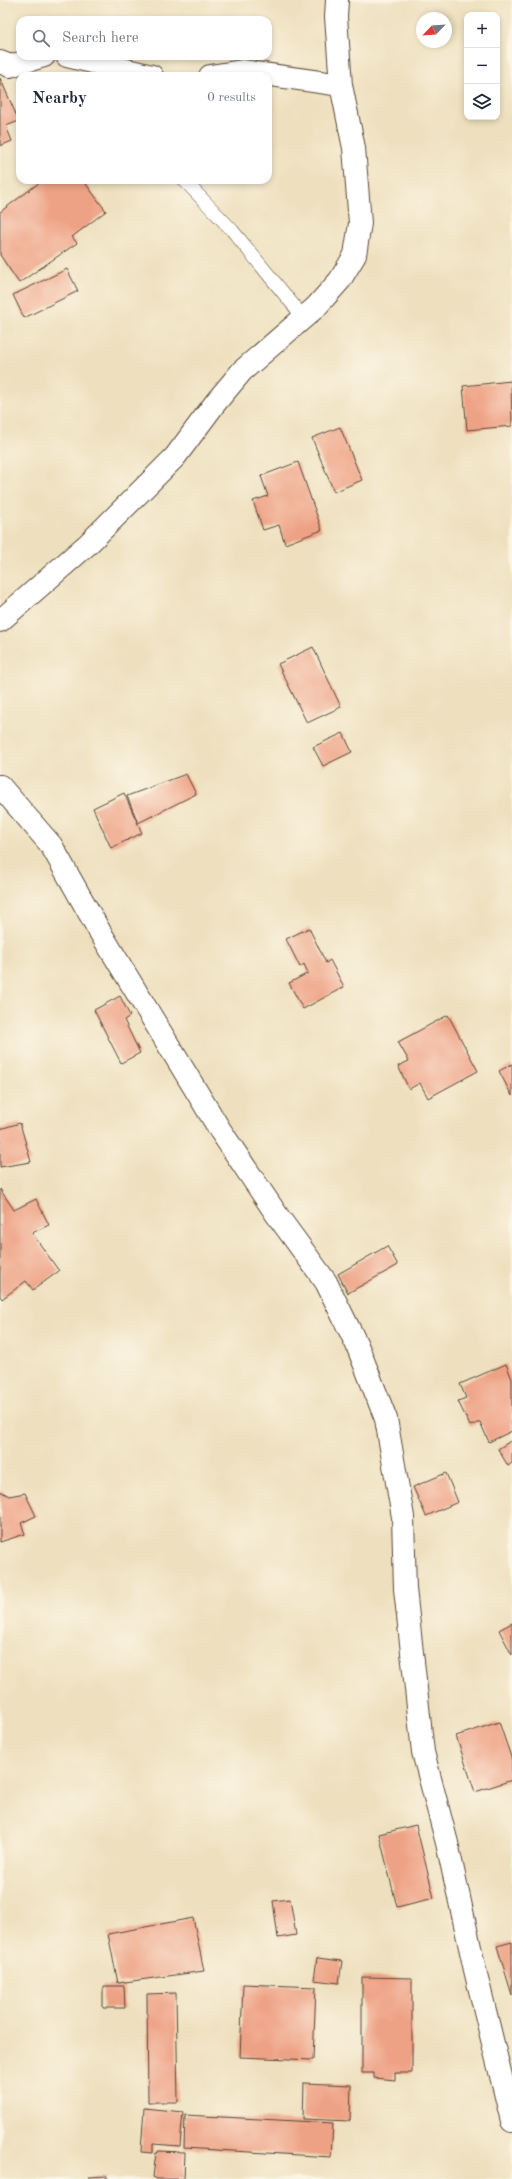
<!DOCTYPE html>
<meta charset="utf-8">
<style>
:root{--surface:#fff;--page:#f6f6f7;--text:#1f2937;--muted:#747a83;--line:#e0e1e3}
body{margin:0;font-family:"Old Standard TT",serif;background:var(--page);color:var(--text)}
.controls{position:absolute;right:12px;top:12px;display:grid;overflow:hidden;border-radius:8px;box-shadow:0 2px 6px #0003}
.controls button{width:36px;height:36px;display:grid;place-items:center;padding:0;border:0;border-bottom:1px solid var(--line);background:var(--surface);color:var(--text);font:20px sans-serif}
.compass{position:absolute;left:416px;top:12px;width:36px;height:36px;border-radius:50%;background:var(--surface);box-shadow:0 2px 6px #0003;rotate:245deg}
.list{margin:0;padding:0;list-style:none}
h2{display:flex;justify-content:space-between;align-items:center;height:52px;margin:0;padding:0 16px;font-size:17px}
h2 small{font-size:13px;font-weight:400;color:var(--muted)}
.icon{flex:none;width:22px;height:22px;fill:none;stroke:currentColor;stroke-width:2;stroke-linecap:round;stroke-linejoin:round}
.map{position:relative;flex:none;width:512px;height:2179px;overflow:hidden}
.search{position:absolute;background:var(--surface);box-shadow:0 2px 6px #0003;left:16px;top:16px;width:256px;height:44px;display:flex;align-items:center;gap:10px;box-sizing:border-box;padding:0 14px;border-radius:12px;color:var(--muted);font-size:15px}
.panel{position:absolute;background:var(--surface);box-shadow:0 2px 6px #0003;left:16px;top:72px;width:256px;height:112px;border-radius:12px}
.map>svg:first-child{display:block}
</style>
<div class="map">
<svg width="512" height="2179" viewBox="0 0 512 2179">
<rect width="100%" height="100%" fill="#fcf5e5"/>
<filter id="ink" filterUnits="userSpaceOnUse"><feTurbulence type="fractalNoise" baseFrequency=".025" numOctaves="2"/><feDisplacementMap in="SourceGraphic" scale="8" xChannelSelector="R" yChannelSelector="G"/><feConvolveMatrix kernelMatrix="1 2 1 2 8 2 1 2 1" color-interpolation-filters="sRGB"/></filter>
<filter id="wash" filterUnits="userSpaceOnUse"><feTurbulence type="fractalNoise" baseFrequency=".012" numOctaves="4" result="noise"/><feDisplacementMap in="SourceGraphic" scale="16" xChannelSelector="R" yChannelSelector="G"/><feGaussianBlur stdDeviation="0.9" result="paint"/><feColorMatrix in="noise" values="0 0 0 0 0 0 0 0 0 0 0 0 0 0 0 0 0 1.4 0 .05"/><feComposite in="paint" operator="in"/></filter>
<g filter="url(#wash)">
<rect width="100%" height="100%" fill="#eee0be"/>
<g id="blocks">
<path fill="#eea285" d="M0,78l19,43 -13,5 6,15 -12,5z
M43,180h40l23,31 -34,26 5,6 -58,40 -19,-28v-43z
M67,269l11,22 -54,27 -11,-23z
M511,381l1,45 -45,4 -4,-44z
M340,427l22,53 -28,12 -22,-54z
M298,462l24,68 -37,14 -6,-19 -16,5 -10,-29 15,-5 -7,-20z
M313,647l28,60 -34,16 -29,-59z
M343,733l9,19 -29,14 -10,-19z
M186,774l10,20 -58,29 -11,-27z
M124,793l18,40 -31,15 -18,-40z
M309,928l17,35 4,-3 14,27 -41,22 -14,-26 19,-10 -4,-9 -4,3 -14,-28z
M120,996l10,20 -6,4 16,33 -19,10 -27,-53z
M448,1015l30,56 -50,27 -8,-15 -11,6 -11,-23 11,-5 -11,-19z
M512,1064v32l-13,-25z
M20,1123l11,39 -31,5v-38z
M0,1189l14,21 22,-11 13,26 -17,8 27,38 -26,19 -7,-9 -24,18 -2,-3z
M387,1246l11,19 -50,28 -10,-19z
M506,1364l6,15v52l-23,11 -9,-20 -10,4 -12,-25 8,-3 -6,-14z
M512,1440v23l-4,3 -10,-17z
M446,1473l12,29 -32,14 -13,-29z
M0,1491l9,5 16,-3 11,23 -15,7 4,11 -25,8z
M512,1623v32l-13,-25z
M499,1722l13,38v20l-37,12 -19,-56z
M416,1825l18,73 -37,9 -18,-73z
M290,1899l6,36 -18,3 -5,-37z
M193,1918l11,53 -86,12 -10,-49z
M512,1942v53l-15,-49z
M317,1958l25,3 -3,22 -25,-3z
M362,1977l50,1v95h-17v7l-21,-2v-5h-12z
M243,1984l73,3 -3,73 -73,-3z
M103,1986h21l1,22h-22z
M176,1993l2,109h-30l-1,-108z
M304,2083l47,2 -1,36 -47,-2z
M144,2108l39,4 -3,34 -27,-2v9l-12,-1z
M185,2115l148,8 -2,34 -147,-9z
M158,2151l27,1 -1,27h-27l-4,-2 3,-24h2z
M107,2176v3h-18v-2z"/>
</g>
</g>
<g filter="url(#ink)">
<use href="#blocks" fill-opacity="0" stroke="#564536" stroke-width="1"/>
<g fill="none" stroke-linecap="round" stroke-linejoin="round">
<defs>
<path id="lane" d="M184,180l48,50 71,87"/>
<path id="street" d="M67,56l85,20
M0,62l10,4 34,-10
M210,76l32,-5 99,14
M0,621l88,-77 87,-87 41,-55 26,-31 74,-64 24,-27 15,-25 5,-32 -6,-75 -13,-63 -5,-68 1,-17
M0,786l51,59 49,87 120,198 57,85 49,67 31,63 29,74 17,98 2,72 18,163 24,91 28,127 37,151"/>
</defs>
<use href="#lane" stroke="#564536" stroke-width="14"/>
<use href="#street" stroke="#564536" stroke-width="24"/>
<use href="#lane" stroke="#fff" stroke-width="13"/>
<use href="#street" stroke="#fff" stroke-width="22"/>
</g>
</g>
</svg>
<div class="controls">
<button>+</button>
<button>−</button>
<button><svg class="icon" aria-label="layers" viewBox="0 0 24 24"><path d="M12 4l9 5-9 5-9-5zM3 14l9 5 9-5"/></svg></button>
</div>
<svg class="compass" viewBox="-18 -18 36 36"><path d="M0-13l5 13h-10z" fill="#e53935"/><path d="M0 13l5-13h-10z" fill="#747a83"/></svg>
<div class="search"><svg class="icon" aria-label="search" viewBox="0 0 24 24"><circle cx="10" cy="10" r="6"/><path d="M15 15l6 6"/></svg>Search here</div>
<section class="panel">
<h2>Nearby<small>0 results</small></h2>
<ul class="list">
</ul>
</section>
</div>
